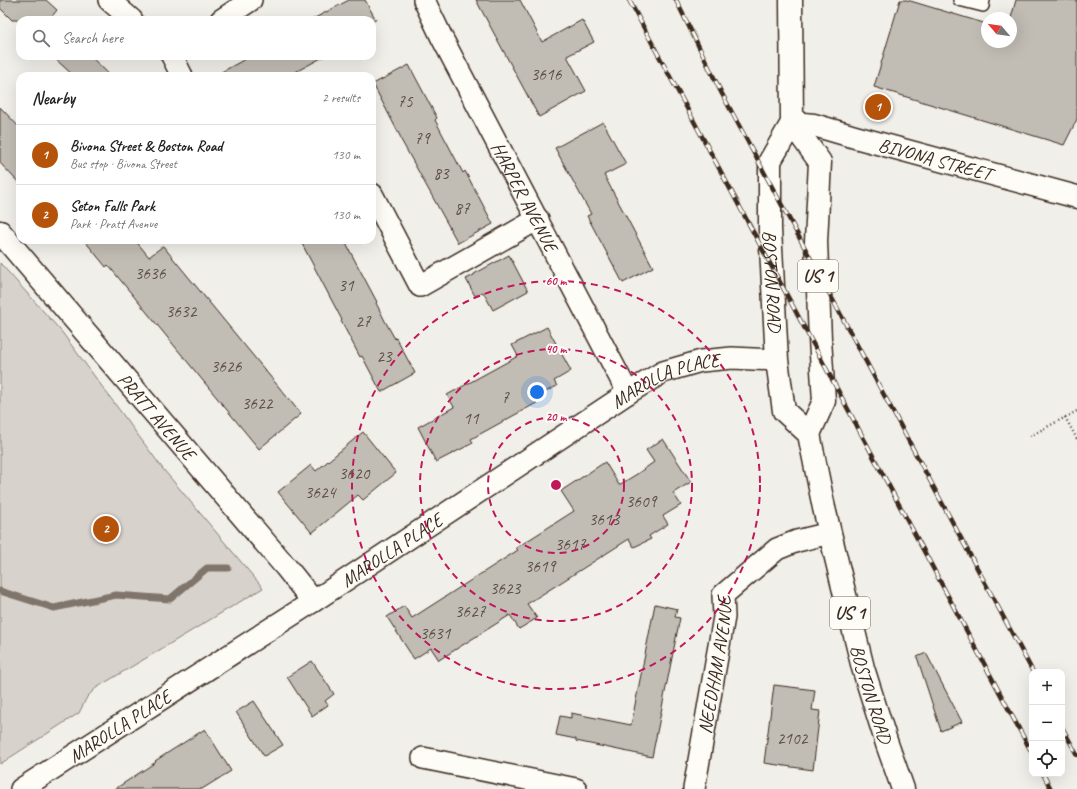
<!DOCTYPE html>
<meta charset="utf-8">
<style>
:root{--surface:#fff;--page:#f2f2f2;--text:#222;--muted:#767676;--line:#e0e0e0;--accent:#b45309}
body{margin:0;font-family:Caveat,sans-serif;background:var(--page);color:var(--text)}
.controls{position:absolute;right:12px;bottom:12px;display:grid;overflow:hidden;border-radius:8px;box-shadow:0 4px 16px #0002}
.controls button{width:36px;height:36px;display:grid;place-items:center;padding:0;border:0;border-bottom:1px solid var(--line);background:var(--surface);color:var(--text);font:20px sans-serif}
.compass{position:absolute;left:981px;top:12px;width:36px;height:36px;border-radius:50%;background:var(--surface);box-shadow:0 4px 16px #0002;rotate:299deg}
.you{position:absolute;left:537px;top:392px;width:14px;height:14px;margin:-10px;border:3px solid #fff;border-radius:50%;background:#1a73e8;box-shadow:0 0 0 6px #1a73e833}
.badge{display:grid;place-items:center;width:26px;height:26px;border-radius:50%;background:var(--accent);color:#fff;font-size:13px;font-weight:700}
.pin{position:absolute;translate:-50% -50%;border:2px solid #fff;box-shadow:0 1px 4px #0006}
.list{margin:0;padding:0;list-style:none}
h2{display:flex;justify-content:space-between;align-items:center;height:52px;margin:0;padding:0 16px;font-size:17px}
h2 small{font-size:13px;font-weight:400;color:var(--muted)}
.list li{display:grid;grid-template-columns:26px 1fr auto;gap:12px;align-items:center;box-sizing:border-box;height:60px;padding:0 16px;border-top:1px solid var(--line)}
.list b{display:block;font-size:15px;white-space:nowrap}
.list p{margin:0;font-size:13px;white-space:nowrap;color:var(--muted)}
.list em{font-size:13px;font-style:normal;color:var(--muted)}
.icon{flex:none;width:22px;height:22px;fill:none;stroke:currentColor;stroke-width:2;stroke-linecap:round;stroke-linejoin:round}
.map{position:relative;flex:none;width:1077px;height:789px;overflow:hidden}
.search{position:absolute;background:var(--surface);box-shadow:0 4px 16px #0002;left:16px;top:16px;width:360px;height:44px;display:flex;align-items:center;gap:10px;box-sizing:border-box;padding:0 14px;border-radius:12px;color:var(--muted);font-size:15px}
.panel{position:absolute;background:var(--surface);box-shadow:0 4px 16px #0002;left:16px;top:72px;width:360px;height:172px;border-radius:12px}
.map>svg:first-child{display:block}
</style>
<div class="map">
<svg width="1077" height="789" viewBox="0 0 1077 789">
<rect width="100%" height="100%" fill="#f1efea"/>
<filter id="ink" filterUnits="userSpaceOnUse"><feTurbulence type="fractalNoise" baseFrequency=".025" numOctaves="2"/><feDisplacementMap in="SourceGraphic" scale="8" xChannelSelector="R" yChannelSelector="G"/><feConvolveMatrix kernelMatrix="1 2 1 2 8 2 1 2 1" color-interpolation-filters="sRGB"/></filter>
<g filter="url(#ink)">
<path fill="#d7d2cc" stroke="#897e75" d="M0,263l61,68 102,138 100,119 -167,100 -9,9 -8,16 -79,51z"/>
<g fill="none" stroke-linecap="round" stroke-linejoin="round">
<path stroke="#80746b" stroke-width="7" d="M0,591l54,17 62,-13 54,4 37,-31h21"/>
</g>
<path fill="#c1bcb4" stroke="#3b2a1e" d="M0,0h46l11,10 -8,10h-37l-12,-12z
M349,0h16l11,20h-65z
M476,0h44l22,42 40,-22 12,22 -27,14 19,35 -47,26z
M900,0h7l80,24v18h24v-24l5,-18h61v119l-13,26 -190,-58z
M52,56h38l21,20h-37z
M251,56h74l-37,20h-74z
M409,65l28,53 -2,2 28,53 2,-2 28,53 -35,19 -58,-105h1l-28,-54z
M0,107l20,21v56l-20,-21z
M603,122l23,42 -22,11 49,92 -30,16 -36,-67 4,-2 -36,-66z
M84,240h51l14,17 14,-11 138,168 -42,35 -151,-184 -2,2z
M300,240h44l33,62 -1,1 9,18 10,18 1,-1 19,35 -34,19 -19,-36 -2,1 -19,-36 1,-1z
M509,255l19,36 -35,19 -10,-18 -8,4 -9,-17 8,-4v-1z
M547,327l24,44 -17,10 3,5 -18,9 3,5 -71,39 2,4 -37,19 -18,-35 36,-20 -7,-12 71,-39 -6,-11z
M363,432l33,41 -33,27 -5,-5 -46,38 -34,-41 33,-27 5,6z
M663,439l28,43 -18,11 8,12 -18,11 5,8 -19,12 2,3 -17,8 -5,-8 -102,65 10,14 -18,11 -9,-14 -71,45 -8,-12 -17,11 -27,-42 17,-11 8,12 106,-68 -2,-2 58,-37 -13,-20 44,-29 14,23 18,-11 17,-12 -8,-12z
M655,604l22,5 -2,8 5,1 -28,139 -76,-16v-2l-20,-4 4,-19 11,2v-5l60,12z
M926,653l36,69 -21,9 -24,-74z
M312,661l22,33 -9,7 3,4 -16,11 -25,-39z
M774,685l41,5 -3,20 8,1 -7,59 -49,-7z
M254,701l29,44 -19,11 -28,-44z
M205,729l26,42 -29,18h-87l41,-27 -1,-1z"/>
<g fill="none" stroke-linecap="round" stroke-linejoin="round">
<defs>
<path id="service" d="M959,0l24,6 1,-6"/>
<g id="minor">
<path d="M109,0l23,20"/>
<path id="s1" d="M424,0l18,38 186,355"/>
<path d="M221,20l30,-20"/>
<path d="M172,56l10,20"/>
<path d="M372,194l48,92 118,-67"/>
<path d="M423,758l153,31"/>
<path id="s2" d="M21,789l299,-192 308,-204 35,-21 38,-11 31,-3 45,2"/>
<path id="s3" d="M694,789l30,-172 -1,-22 54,-46 20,-8 33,-8"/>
</g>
<g id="tertiary">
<path id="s4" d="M792,123l22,2 41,12 222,60"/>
<path id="s5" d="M0,232l285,334 28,35"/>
</g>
<g id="primary">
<path id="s6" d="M791,0l1,123 -22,38v68l7,131 7,51 25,23 15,74 19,79 20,81 24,76 16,45"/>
<path d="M792,123l28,39 -4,80 4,97 4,62 -15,33"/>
</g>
</defs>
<use href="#service" stroke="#3b2a1e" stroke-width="14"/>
<use href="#minor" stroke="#3b2a1e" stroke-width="24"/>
<use href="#tertiary" stroke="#3b2a1e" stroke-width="25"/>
<use href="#primary" stroke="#3b2a1e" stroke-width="25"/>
<path stroke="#3b2a1e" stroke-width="2.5" stroke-dasharray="1 3" stroke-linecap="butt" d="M1065,417l12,22
M1030,436l47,-25"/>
<use href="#service" stroke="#fdfcf7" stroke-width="11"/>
<use href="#minor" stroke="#fdfcf7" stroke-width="21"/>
<use href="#tertiary" stroke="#fdfcf7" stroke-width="22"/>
<use href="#primary" stroke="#fdfcf7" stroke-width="22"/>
<defs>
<path id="rail" d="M629,0l403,753
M676,0l45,92 312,580
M1062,727l15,28
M1043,774l8,15"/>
</defs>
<use href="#rail" stroke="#3b2a1e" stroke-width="4.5"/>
<use href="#rail" stroke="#fdfcf7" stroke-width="3" stroke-dasharray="9" stroke-linecap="butt"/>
</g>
</g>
<g fill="none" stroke="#c2185b" stroke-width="2" stroke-dasharray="7 5">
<circle cx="556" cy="485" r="68"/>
<circle cx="556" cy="485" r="136"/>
<circle cx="556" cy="485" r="204"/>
</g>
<g text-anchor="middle" stroke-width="4" stroke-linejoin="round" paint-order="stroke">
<g font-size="17" fill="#5c4e44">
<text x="546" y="80">3616</text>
<text x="405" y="107">75</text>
<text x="422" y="144">79</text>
<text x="441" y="179">83</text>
<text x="462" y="214">87</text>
<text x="150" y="279">3636</text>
<text x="346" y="291">31</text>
<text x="181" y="317">3632</text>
<text x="363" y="327">27</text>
<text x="384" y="362">23</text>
<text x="226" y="372">3626</text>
<text x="505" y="403">7</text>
<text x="257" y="409">3622</text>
<text x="471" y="424">11</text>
<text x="354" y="479">3620</text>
<text x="320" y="498">3624</text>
<text x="641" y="507">3609</text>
<text x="604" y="525">3613</text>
<text x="570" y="550">3617</text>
<text x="540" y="572">3619</text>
<text x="505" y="594">3623</text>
<text x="470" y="617">3627</text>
<text x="435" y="639">3631</text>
<text x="792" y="744">2102</text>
</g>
<g fill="#fdfcf7" stroke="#75695f" stroke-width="1">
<rect x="798" y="260" width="40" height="32" rx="3"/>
<rect x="830" y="597" width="40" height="32" rx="3"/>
</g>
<g font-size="18" font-weight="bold" fill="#3b2a1e">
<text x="818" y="282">US 1</text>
<text x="850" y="619">US 1</text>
</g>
<g font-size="19" fill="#3b2a1e" stroke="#fdfcf7">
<text dy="7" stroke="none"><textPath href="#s4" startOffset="148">BIVONA STREET</textPath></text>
<text dy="7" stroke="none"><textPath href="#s1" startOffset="221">HARPER AVENUE</textPath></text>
<text dy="7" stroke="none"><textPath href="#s6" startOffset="287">BOSTON ROAD</textPath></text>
<text dy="7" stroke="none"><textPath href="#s2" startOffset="765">MAROLLA PLACE</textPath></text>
<text dy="7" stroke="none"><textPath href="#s5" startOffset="242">PRATT AVENUE</textPath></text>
<text dy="7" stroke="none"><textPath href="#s2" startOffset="441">MAROLLA PLACE</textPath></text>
<text dy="7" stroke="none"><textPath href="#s3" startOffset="126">NEEDHAM AVENUE</textPath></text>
<text dy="7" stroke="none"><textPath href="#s6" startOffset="719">BOSTON ROAD</textPath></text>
<text dy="7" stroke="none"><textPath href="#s2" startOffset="117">MAROLLA PLACE</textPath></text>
</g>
</g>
<circle cx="556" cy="485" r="6" fill="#c2185b" stroke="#fdfcf7" stroke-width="2"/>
<g font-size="12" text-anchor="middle" font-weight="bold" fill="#c2185b" stroke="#fdfcf7" stroke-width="4" stroke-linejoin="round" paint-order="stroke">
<text x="556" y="285">60 m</text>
<text x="556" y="353">40 m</text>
<text x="556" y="421">20 m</text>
</g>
</svg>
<div class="controls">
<button>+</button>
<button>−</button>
<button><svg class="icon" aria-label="locate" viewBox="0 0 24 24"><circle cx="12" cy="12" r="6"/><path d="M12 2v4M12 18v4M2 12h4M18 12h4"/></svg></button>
</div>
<svg class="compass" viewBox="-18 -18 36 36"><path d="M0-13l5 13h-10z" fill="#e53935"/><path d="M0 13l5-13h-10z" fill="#767676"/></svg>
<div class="you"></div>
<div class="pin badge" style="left:878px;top:107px">1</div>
<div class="pin badge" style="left:106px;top:529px">2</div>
<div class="search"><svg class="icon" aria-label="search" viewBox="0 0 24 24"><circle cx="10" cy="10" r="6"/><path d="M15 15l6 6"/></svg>Search here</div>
<section class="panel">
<h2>Nearby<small>2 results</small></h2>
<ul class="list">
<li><span class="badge">1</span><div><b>Bivona Street &amp; Boston Road</b><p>Bus stop · Bivona Street</p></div><em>130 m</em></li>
<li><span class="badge">2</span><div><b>Seton Falls Park</b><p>Park · Pratt Avenue</p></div><em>130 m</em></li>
</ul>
</section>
</div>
